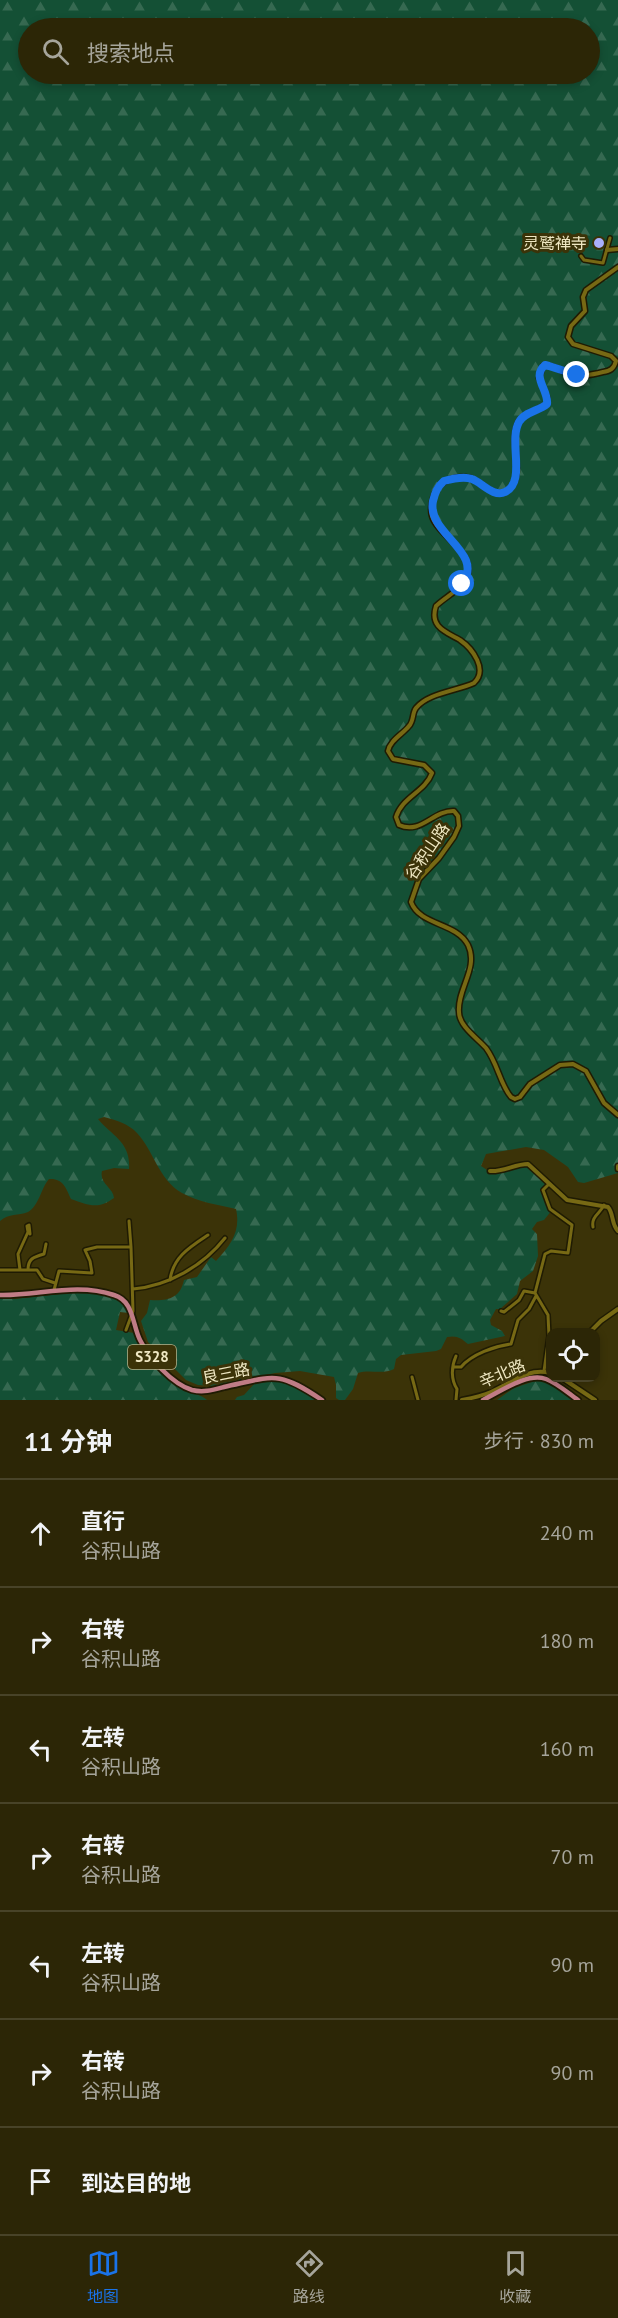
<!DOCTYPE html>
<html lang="zh">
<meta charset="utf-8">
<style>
:root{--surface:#2c2606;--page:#342e10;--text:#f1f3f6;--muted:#a6a59b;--line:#484328;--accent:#1a73e8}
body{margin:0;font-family:"PT Sans","Noto Sans SC",sans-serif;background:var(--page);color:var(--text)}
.controls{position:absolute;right:18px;bottom:18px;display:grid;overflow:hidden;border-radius:12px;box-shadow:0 3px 9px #0003}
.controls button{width:54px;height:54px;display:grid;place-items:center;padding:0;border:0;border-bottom:2px solid var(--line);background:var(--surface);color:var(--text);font:30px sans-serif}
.stop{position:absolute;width:18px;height:18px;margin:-14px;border:4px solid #1a73e8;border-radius:50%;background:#fff}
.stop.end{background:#1a73e8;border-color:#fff;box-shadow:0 2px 6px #0008}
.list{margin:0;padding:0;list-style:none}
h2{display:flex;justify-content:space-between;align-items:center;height:78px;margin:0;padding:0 24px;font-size:26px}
h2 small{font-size:20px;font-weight:400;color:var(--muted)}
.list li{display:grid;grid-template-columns:39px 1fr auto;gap:18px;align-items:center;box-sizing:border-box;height:108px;padding:0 24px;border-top:2px solid var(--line)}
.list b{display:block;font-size:22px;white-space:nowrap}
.list p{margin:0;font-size:20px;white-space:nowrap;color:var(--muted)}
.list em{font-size:20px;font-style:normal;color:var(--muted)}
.icon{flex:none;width:33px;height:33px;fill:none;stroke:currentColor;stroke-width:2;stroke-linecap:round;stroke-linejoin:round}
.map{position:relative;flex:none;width:618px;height:1400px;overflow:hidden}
.search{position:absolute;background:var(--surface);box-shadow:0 3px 9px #0003;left:18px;right:18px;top:18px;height:66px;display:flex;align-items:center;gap:15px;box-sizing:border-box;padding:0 21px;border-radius:33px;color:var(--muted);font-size:22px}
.sheet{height:834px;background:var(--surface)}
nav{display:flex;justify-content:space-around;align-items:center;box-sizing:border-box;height:84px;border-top:2px solid var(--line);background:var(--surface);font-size:16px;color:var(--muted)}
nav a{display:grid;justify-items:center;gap:3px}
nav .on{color:var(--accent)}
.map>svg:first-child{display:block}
</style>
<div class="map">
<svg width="618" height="1400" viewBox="0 0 618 1400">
<defs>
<pattern id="forest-firs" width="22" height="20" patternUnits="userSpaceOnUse" patternTransform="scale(1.5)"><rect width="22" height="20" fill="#145035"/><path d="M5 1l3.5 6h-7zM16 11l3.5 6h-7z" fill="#366951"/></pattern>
</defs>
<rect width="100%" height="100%" fill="#3b3308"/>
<path fill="url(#forest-firs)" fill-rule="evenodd" d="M0,0h618v1173l-34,10 -6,-1 -10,-15 -24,-17 -18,-3 -40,7 -5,12 6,4 39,-5 21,17 -4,5 3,13 6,10 -8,10 -7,2 -5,7 5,5 1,22 -5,15 -13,10 -3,13 -17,15h-4l-6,11 1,5 11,6 3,5 -37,8c-7,-6 -11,-9 -21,-7l-6,12 -5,2 -35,4 -5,4 -2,10c-12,6 -24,0 -36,4l-5,16 -8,11h-6l-3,-2v-13l-2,-8 -34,-6 -25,2 -64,13 -13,-1 -12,-5 -38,-38 -7,-21 6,-8 3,-13c17,1 30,-1 34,-20l13,-3 14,-20 5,4c15,-16 25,-30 20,-52 -17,-4 -38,-7 -54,-16 -24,-14 -28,-42 -45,-60 -8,-9 -21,-13 -33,-16l-6,2c14,17 33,23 31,50l-15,-1 -12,3c-3,13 11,16 12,27 -17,12 -25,7 -43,1 -5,-11 -8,-21 -22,-20 -8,9 -10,27 -21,33 -10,4 -19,1 -28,9zM28,28h562v46h-562z
M78,1292c19,1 42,1 51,21l-9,-1 -4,18 18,3c7,18 40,49 56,58 7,4 11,4 17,9h-207v-102l14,1z
M277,1379c15,1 29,12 40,21h-82l2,-3 7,-2 11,-12z
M538,1380l14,5 23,15h-78l17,-12z"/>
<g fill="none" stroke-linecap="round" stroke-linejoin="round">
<defs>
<path id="minor" d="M581,256l3,4 19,3 7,-25
M129,1221l2,26
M593,1227c-2,-11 7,-13 11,-22
M0,1270h37l6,9 12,4
M20,1270l-2,-16 10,-22 -1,-6 2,-1 1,9
M28,1270c0,-11 5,-13 16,-16l2,-10
M170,1280c3,-23 20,-33 38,-45
M133,1289c35,-3 70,-23 92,-51
M54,1290l5,-19 33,2 -2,-12 -5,-11 12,-3h34l2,64 -7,19
M535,1293l10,-39 6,-3 17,2 4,-28 -22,-16 -7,-19 6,-6
M501,1311l3,1 15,-12 5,-9 11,2 13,22 1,21 -5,35
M456,1356c-5,11 -5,24 1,33l-1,11
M453,1367h8c11,-13 34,-21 50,-23l7,-24 11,-11 7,-13
M412,1377l6,23"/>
<path id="tertiary" d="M607,250l11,-1
M618,267l-32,23 -3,7 2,14 -14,15 -3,11 5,7 38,12 5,5c-2,8 -6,10 -13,11 -12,3 -22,5 -33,2 -9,-3 -18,-10 -27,-8l-4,12 8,19v7c-8,7 -22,8 -28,17 -12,20 9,55 -12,70 -13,8 -26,-10 -37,-13 -13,-3 -30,2 -35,15 -3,6 -5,16 -3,23 6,21 50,39 32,66 -6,9 -20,16 -28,24 -7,21 10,26 24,34 13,9 28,30 14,43 -17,8 -46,10 -58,25 -4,5 -2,13 -7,18 -6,8 -19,14 -21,25l5,8 31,6 8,8c-7,19 -30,24 -36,44l3,8c22,10 34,-15 55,-14l4,5 1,10 -5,11 -15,21 -20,21 -8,23c9,24 45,20 57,43 11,23 -11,44 -9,67 0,14 18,26 27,36 12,16 14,36 25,49l4,2 5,-2 10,-13 30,-19 13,-1 13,7 18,32 14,12
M618,1166v3
M490,1171c13,1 25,-7 38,-7l39,36 41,7c6,7 3,17 10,24
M590,1332l11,-11 17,-12
M562,1378l33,22
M462,1400c10,-2 20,-4 29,-8 19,-8 37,-25 59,-19"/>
<path id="primary" d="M0,1295c38,1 76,-13 114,0 20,6 18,29 26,45 9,18 32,44 52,50 11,3 21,0 32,-3 51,-11 53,-17 98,13
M483,1400c17,-8 44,-28 63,-21 11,4 22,14 32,21"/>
</defs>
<use href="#minor" stroke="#1f1b03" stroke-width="6"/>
<use href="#tertiary" stroke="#1f1b03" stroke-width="7"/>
<use href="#primary" stroke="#1f1b03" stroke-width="8"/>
<use href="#minor" stroke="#776914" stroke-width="3"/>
<use href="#tertiary" stroke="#776914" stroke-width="4"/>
<use href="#primary" stroke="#c07c86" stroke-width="4.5"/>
</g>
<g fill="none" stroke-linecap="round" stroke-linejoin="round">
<path stroke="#1a73e8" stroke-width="8" d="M462,584c24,-32 -36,-50 -29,-83 2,-8 4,-14 11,-20 7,-2 20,-5 28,-2 9,3 22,19 33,13 22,-10 3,-51 14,-70 5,-10 20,-11 28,-18 2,-14 -16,-27 -2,-39l4,1 28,9"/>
</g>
<circle fill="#a9b0fc" stroke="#3b3308" stroke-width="2" cx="599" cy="243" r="6"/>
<g text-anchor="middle" stroke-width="6" stroke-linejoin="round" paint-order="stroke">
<rect fill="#3b3308" stroke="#b9b28b" stroke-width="1.5" x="128" y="1345" width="48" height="24" rx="4.5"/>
<g font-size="15" font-weight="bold" fill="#efe8c3">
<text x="152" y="1362">S328</text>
</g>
<g font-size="16" fill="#efe8c3" stroke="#3b3308" text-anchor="end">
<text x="587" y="249">灵鹫禅寺</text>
</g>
<g font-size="16" fill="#efe8c3" stroke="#3b3308">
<text transform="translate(427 851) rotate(-56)" y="6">谷积山路</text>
<text transform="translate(226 1373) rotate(-11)" y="6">良三路</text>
<text transform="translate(502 1373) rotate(-23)" y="6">辛北路</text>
</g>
</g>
</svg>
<div class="controls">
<button><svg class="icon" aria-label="locate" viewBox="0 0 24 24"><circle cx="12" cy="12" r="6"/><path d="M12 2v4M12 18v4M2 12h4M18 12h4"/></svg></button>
</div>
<div class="stop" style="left:462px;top:584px"></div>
<div class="stop end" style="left:577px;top:375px"></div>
<div class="search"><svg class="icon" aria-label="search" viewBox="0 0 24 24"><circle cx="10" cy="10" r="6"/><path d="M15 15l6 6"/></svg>搜索地点</div>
</div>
<section class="sheet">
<h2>11 分钟<small>步行 · 830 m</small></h2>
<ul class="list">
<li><svg class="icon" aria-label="ahead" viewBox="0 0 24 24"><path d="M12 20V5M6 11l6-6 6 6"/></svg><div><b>直行</b><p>谷积山路</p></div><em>240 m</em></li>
<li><svg class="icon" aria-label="right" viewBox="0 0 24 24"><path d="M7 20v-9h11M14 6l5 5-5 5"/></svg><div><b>右转</b><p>谷积山路</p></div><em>180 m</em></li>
<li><svg class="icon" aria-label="left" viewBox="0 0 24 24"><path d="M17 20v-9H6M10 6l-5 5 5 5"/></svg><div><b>左转</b><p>谷积山路</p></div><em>160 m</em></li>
<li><svg class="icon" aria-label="right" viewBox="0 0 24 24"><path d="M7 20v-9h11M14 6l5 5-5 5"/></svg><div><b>右转</b><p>谷积山路</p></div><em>70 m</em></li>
<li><svg class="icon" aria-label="left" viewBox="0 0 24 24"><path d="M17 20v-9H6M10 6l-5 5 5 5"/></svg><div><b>左转</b><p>谷积山路</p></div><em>90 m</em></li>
<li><svg class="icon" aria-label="right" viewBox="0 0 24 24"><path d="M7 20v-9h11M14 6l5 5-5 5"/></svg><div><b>右转</b><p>谷积山路</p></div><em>90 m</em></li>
<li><svg class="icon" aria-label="arrive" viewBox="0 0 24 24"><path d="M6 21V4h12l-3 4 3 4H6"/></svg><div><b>到达目的地</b></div></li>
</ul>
</section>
<nav>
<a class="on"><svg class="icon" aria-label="map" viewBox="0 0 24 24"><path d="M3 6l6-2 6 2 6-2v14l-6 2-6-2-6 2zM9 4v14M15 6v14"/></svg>地图</a>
<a><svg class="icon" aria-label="directions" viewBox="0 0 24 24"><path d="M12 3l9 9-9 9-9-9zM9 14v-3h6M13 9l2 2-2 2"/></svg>路线</a>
<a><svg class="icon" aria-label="saved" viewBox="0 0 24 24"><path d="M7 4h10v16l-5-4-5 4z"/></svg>收藏</a>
</nav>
